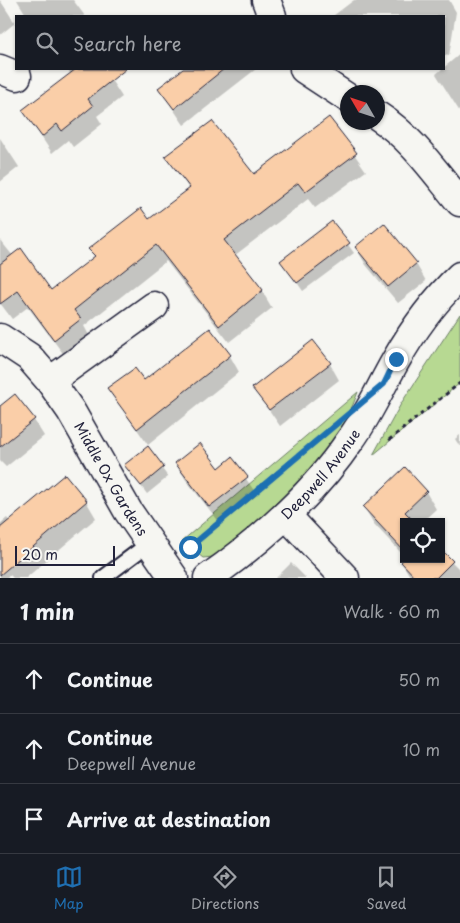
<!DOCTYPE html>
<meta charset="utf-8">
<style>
:root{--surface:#171b24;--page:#242831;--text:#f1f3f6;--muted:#9ea1a6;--line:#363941;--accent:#1f6fb2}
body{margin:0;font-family:"Playpen Sans",sans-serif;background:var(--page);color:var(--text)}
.controls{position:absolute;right:15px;bottom:15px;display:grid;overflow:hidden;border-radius:0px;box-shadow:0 1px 4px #0004}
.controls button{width:45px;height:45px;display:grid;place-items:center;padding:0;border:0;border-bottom:1px solid var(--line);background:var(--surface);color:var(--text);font:25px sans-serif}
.compass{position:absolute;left:340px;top:85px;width:45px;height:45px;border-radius:50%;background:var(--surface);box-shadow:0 1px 4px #0004;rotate:309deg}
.scale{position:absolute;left:15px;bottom:12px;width:100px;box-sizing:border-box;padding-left:5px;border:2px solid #22223b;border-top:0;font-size:14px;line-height:18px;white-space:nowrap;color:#22223b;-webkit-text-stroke:4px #f6f6f2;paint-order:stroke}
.stop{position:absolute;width:15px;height:15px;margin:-11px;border:4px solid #1f6fb2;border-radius:50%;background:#fff}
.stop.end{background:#1f6fb2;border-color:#fff;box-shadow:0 1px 5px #0008}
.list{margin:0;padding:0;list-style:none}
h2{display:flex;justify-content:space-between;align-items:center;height:65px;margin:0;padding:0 20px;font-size:21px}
h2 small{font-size:16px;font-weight:400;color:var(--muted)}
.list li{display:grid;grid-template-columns:32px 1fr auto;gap:15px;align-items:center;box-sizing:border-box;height:70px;padding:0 20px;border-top:1px solid var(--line)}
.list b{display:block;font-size:19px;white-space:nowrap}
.list p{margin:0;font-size:16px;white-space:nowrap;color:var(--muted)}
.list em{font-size:16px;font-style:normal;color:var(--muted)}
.icon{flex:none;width:28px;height:28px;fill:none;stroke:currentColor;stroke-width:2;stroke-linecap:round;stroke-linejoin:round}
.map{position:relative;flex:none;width:460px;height:578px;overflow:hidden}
.search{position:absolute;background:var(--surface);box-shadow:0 1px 4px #0004;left:15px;right:15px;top:15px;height:55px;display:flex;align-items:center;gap:12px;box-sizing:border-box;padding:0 18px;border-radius:0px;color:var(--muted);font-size:19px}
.sheet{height:275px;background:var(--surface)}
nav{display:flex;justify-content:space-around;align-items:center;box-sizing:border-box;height:70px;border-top:1px solid var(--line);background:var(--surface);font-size:14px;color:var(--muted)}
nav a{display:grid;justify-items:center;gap:2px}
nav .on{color:var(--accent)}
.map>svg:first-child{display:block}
</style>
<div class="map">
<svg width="460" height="578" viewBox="0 0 460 578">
<rect width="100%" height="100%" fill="#f6f6f2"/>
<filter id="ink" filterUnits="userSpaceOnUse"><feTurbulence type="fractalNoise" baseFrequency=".02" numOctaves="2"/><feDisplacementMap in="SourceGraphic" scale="10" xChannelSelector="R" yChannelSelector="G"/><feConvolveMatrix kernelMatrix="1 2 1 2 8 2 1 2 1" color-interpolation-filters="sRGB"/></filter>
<g filter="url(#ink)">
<path fill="#b7d992" stroke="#6c7e66" d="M460,314v69l-87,72 29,-53z
M358,392l-16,40 -62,71 -67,54 -10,1 -21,-17z"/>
<path fill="#0003" d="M0,0l15,23 -15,12z
M17,0h56l12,16h-58z
M354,0h95l7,12 -7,44 -5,-1v-39h-111z
M460,54v58l-24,-38z
M67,69h37l18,28 -25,19 5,8 -29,23 -5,-7 -16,13 -28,-42 47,-37z
M185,69h71l-72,56 -25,-37z
M329,118l37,53 -51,37 -7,-9 -74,57 28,35 10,17 -43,34 -63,-81 -82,65 6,11 -25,19 -37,-49 -16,12 -12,-16v-63l13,16 38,36 44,-34 -5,-9 59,-28 41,-31 -23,-33 86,19z
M0,138l19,29 -19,15z
M332,222l22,31 -51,38 -21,-30z
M384,225l32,39 10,17 -28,22 -32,-38 -10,-17z
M230,356l9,16 -91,73 -39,-56 35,-7z
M330,364l9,16 -59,46 -26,-38z
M0,408l34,12 10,16 -38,31 -6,-6z
M460,435v12l-5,-8z
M147,448l21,29 -21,17 -22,-29z
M232,458l25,37 -37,28 -34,-43 -10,-17 42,6z
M405,469l21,23 10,17 -14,13h-18v34l-30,-32 -10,-17z
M86,501l10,17 -70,60h-13l-3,-3 -4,3h-6v-54l7,-6 3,4z
M441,551l19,19v8h-49l-9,-15 39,-4z
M291,563l15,15h-30z"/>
<path fill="#facea8" stroke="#22223b" d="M76,69h50l-38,30 5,7 -31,25 -5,-7 -15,13 -20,-27z
M183,69h41l-50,40 -16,-21z
M329,117l28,36 -52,39 -7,-9 -74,57 39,50 -44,36 -63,-81 -82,65 7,9 -27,21 -36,-49 -18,13v-40l21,-16 30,42 44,-34 -7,-7 53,-41 8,11 41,-31 -25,-32 47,-35 42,53z
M332,221l18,22 -53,40 -17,-22z
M384,223l33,40 -29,24 -33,-40z
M210,328l21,27 -94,74 -30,-41 28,-20 9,12z
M313,340l18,23 -62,47 -17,-22z
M15,394l20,25 -35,28v-41z
M200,443l19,25 13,-11 16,20 -39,30 -34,-44z
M148,446l16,21 -23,19 -17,-21z
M405,467l22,24 -22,21 10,10h-11v29l-41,-44z
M65,474l22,27 -87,74v-47z
M441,549l12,12 -17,17h-20l-15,-16 3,-3h37z"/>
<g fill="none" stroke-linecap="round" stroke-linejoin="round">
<defs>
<path id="service" d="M103,578l48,-36"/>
<g id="minor">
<path d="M266,0l6,16"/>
<path d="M0,69l17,7"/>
<path d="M304,69l44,29"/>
<path d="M378,116c34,22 56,55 82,86"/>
<path id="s1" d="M0,338l29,19 21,24 21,30 57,100 46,67"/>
<path d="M50,381l104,-75"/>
<path d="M286,515l59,63"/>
<path id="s2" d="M208,578c54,-38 105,-83 143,-139 18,-25 30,-53 45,-79 17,-30 39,-60 64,-84"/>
</g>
</defs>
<use href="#service" stroke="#22223b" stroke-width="18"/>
<use href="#minor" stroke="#22223b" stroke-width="31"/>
<path stroke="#22223b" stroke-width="3" stroke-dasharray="4 4" stroke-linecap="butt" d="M389,440l71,-57
M190,547l101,-85"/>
<use href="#service" stroke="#f6f6f2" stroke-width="14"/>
<use href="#minor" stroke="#f6f6f2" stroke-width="28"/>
</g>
</g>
<g fill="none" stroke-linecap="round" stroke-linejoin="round" filter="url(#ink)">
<path stroke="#1f6fb2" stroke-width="6" d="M190,547l194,-163 12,-25"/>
</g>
<g text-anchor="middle" stroke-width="4" stroke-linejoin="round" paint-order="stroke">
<g font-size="14" fill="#22223b" stroke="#f6f6f2">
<text dy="5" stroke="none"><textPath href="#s2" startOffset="154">Deepwell Avenue</textPath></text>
<text dy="5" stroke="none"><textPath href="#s1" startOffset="182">Middle Ox Gardens</textPath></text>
</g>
</g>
</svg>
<div class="controls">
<button><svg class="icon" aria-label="locate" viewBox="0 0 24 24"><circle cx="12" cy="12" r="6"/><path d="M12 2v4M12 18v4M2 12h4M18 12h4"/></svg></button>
</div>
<svg class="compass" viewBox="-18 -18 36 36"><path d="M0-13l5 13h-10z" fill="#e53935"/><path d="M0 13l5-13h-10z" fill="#9ea1a6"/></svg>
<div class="scale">20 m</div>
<div class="stop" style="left:190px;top:547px"></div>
<div class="stop end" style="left:396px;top:359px"></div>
<div class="search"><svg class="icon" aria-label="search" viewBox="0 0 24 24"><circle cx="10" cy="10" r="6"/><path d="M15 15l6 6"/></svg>Search here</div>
</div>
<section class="sheet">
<h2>1 min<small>Walk · 60 m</small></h2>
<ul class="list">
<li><svg class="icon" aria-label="ahead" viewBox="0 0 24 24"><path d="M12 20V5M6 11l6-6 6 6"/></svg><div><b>Continue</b></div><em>50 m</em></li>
<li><svg class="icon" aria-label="ahead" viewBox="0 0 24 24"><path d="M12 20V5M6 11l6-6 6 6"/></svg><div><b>Continue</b><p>Deepwell Avenue</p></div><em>10 m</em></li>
<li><svg class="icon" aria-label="arrive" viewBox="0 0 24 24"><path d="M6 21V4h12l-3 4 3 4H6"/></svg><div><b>Arrive at destination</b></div></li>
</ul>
</section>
<nav>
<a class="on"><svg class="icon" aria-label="map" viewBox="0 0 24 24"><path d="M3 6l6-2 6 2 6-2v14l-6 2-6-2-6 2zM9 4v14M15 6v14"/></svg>Map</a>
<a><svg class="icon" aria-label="directions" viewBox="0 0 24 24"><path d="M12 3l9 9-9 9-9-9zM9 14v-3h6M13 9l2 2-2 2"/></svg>Directions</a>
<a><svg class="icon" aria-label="saved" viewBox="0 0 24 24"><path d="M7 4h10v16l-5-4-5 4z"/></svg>Saved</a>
</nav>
